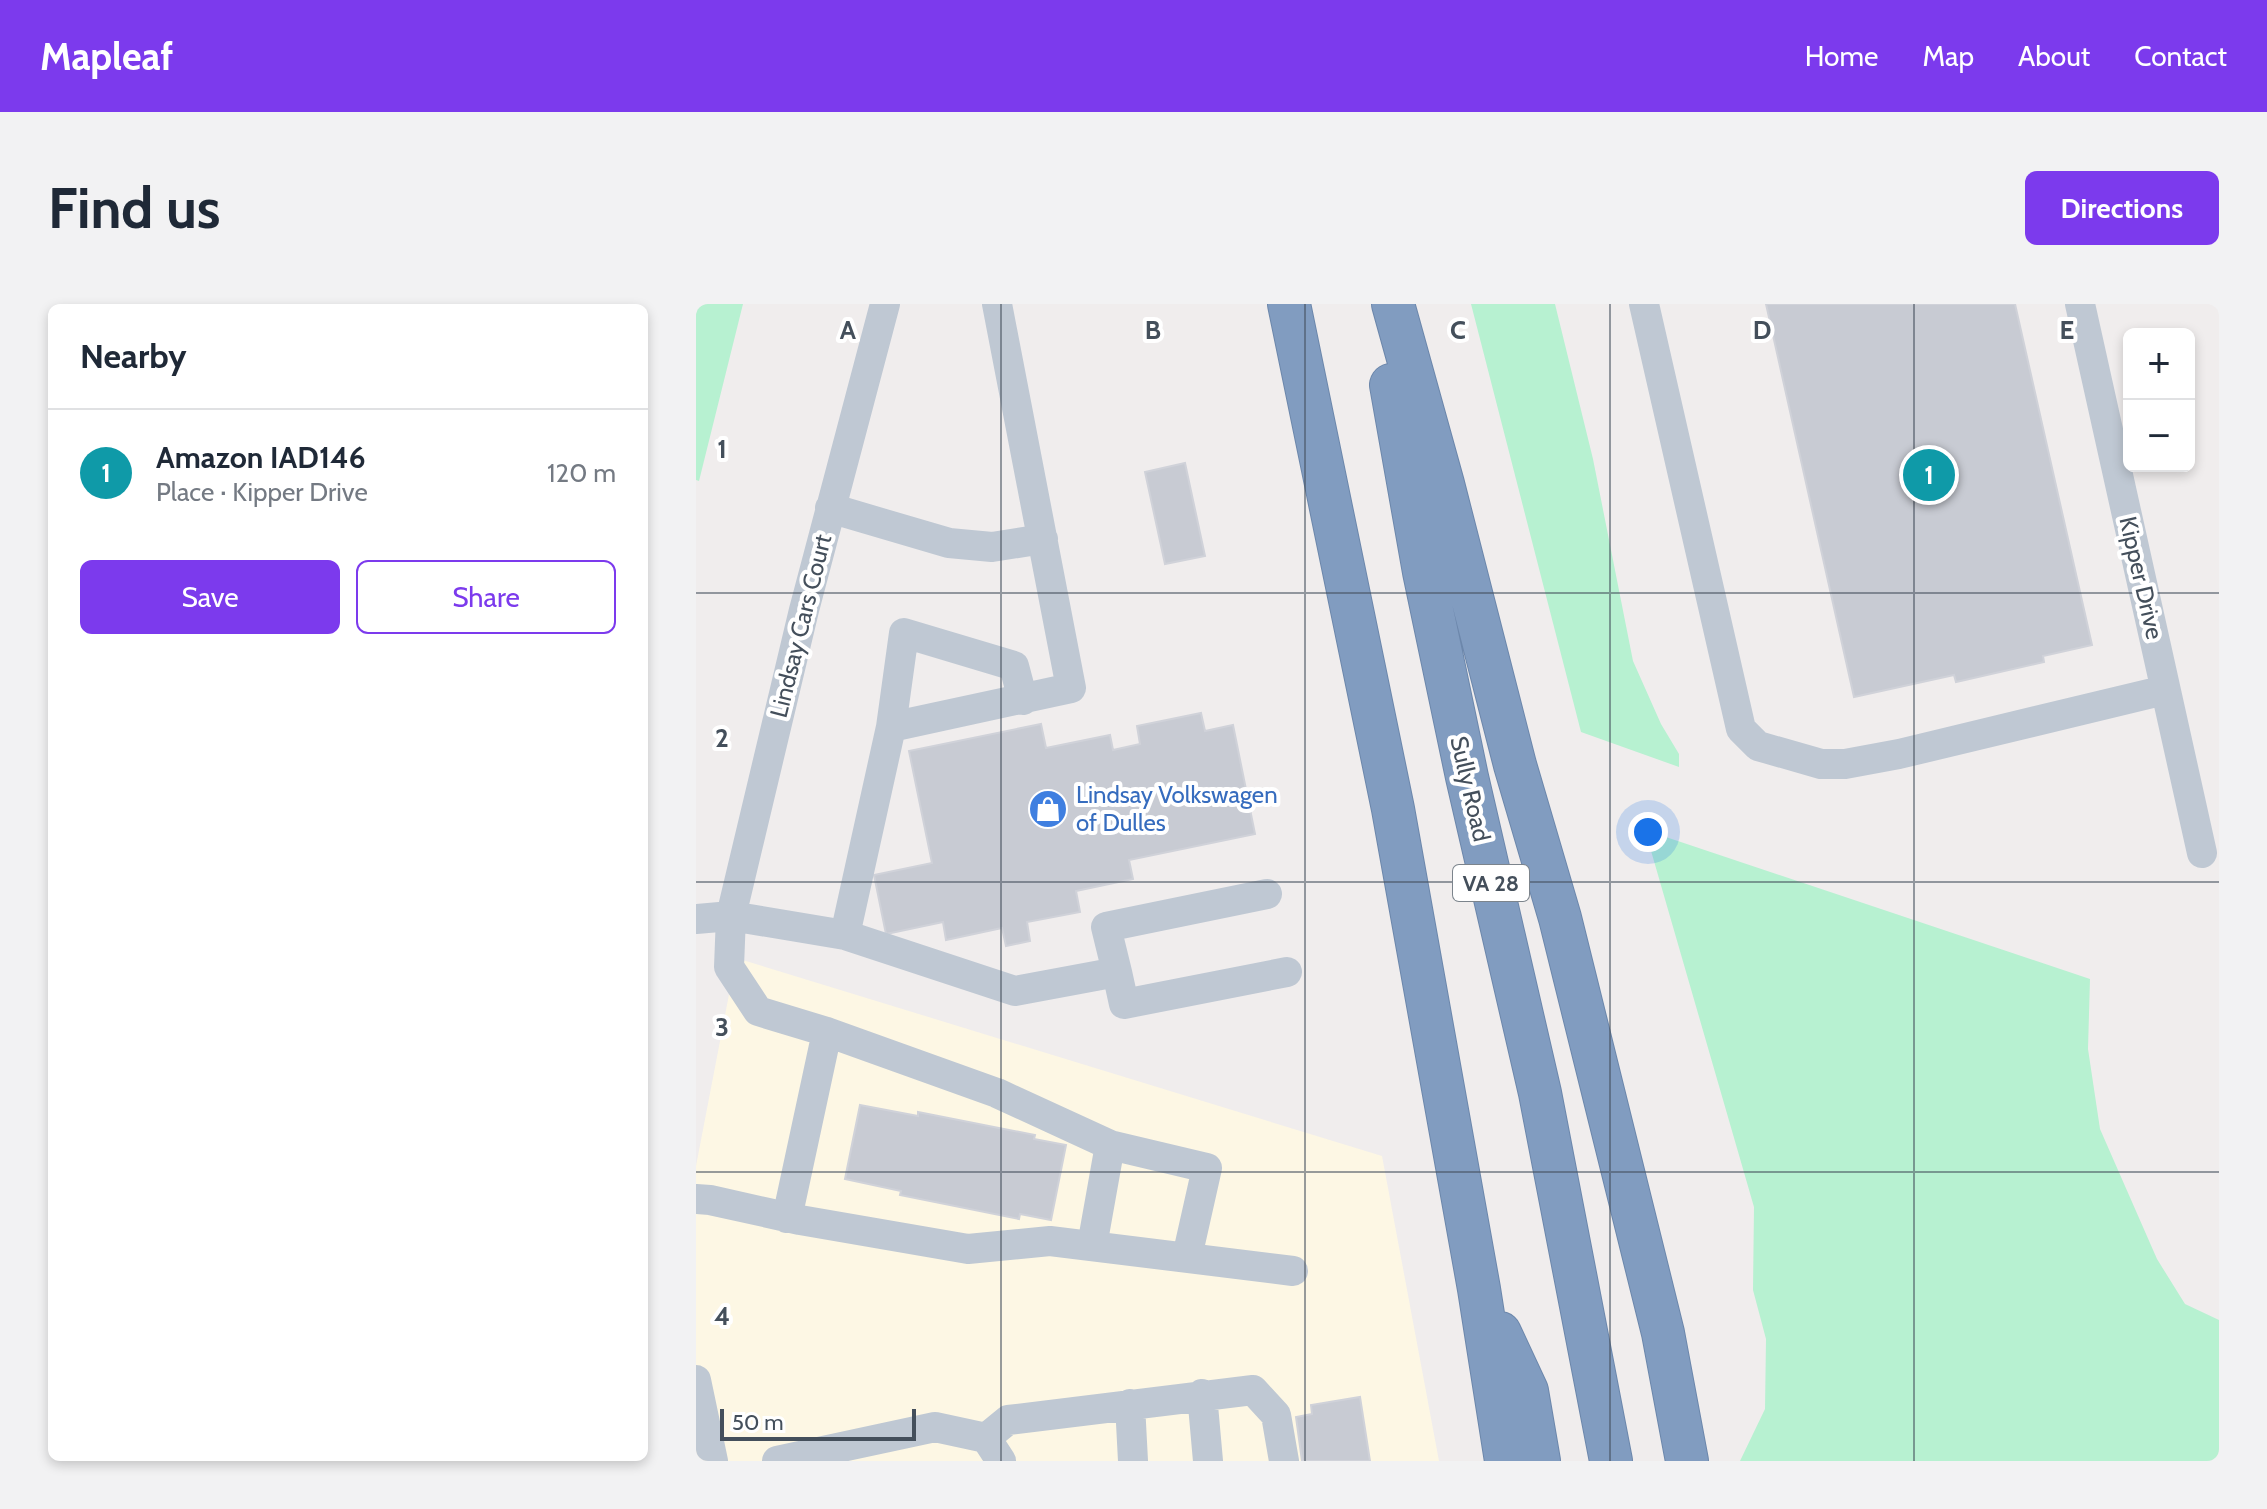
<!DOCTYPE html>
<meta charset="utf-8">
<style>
:root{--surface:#fff;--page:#f2f2f3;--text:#1f2937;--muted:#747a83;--line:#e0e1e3;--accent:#7c3aed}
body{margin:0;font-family:Cabin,sans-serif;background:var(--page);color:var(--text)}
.controls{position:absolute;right:24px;top:24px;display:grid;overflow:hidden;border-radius:12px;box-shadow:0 4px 12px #0003}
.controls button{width:72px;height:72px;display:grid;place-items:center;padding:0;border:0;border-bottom:2px solid var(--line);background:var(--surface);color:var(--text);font:40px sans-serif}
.scale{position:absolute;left:24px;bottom:20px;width:196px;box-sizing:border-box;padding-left:8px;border:4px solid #444f5b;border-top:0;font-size:22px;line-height:28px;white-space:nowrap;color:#444f5b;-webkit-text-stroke:6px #fff;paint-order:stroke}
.you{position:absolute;left:952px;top:528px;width:28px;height:28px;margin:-20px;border:6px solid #fff;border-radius:50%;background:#1a73e8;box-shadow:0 0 0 12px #1a73e833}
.badge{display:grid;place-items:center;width:52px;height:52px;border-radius:50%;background:var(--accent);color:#fff;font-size:26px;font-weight:700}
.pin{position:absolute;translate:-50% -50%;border:4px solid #fff;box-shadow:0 2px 8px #0006}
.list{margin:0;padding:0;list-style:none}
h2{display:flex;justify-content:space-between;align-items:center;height:104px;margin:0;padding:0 32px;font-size:34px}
h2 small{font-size:26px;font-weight:400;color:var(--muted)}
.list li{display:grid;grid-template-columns:52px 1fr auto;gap:24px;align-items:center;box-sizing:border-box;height:128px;padding:0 32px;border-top:2px solid var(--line)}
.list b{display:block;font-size:30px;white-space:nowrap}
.list p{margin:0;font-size:26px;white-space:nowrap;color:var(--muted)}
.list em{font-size:26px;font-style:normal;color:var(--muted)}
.actions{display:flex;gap:16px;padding:24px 32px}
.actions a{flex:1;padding:18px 0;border:2px solid var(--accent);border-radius:12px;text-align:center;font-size:28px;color:var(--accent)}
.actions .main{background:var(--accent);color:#fff}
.map{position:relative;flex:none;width:1523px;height:1157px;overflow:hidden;border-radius:12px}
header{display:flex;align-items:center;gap:48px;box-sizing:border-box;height:112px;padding:0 40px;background:var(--accent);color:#fff}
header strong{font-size:38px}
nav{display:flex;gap:44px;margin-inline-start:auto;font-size:28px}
.intro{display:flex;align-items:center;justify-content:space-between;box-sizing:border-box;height:192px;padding:0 48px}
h1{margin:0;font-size:56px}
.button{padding:20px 36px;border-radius:12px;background:var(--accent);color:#fff;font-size:28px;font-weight:700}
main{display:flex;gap:48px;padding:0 48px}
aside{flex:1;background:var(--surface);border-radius:12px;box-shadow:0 4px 12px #0003}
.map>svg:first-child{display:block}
</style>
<header>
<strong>Mapleaf</strong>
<nav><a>Home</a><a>Map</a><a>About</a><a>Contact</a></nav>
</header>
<div class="intro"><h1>Find us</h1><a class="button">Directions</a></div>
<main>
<aside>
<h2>Nearby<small></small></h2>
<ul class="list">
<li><span class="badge" style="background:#0f9aa8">1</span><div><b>Amazon IAD146</b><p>Place · Kipper Drive</p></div><em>120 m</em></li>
</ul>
<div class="actions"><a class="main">Save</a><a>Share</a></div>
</aside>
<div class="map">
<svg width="1523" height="1157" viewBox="0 0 1523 1157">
<rect width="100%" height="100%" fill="#f0eded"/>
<path fill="#fdf7e4" d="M40,654l646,198 57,305h-743v-295z"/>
<path fill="#b7f1d1" d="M0,0h47l-44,177 -3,-1z
M775,0h84l38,155 40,202 28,63 18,30v13l-98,-35z
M949,526l445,149 -2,70 12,80 57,130 28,45 34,16v141h-479l25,-52 1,-70 -13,-49 1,-83z"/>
<path fill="#c8cbd3" stroke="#d0d2d9" stroke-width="2" d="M1070,0h249l77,341 -49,11 1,6 -88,20 -2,-7 -100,22z
M489,159l20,93 -40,8 -20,-92z
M505,409l4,18 28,-6 22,109 -126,26 4,19 -57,12 4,21 -53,10 3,19 -24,5 -4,-18 -56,12 -3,-18 -57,12 -12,-59 58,-12 -23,-112 132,-27 5,24 64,-13 3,15 27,-6 -3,-18z
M164,801l58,11v-4l117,23 -1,4 32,6 -15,75 -31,-6 -1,5 -119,-24 1,-4 -56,-12z
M664,1093l10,64h-68l-6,-44 16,-3 -1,-9z"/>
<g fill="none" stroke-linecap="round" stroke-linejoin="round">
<defs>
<path id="highway" d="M593,0l104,505 86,480 27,172
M697,0l50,180 72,281 45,153 103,415 24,128
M695,81l33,187 43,205 73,316 71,368
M804,1029l27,58 12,70"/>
</defs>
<use href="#highway" stroke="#6c87ab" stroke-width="44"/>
<path stroke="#bfc8d3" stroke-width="30" d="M301,0l74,384 -180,39 -46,208 170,56 102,-19 7,32 163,-32
M948,0l97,425 17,17 63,18h24l54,-10 266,-64
M1384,0l122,549
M134,204l119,35 43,4 51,-8
M195,423l13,-94 110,33 9,34
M0,615l35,-3 73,-306 81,-306
M149,631l-114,-19 -2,51 29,44 69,21 170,61 113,52
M421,668l-11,-45 161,-33
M0,895l14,1 90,20 168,29 82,-8 243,30
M91,914l40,-186
M396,942l18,-101 97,23 -20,89
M0,1076l17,81
M506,1090l6,67
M434,1100l3,57
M290,1134l22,-18 245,-30 23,25 8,46
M81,1157l158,-34 51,11 15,23"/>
<use href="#highway" stroke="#819cc0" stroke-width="42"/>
</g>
<path fill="none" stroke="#444f5b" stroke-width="2" stroke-opacity="0.55" d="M305,0v1157M609,0v1157M914,0v1157M1218,0v1157M0,289h1523M0,578h1523M0,868h1523"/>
<defs>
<symbol id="shop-disc" viewBox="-11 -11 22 22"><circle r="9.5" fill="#3f7fe0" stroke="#fff"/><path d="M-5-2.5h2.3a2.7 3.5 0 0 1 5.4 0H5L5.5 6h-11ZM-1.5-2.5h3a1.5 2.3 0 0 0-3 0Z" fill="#fff"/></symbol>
</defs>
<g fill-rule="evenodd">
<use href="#shop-disc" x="330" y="483" width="44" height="44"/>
</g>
<g text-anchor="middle" stroke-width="8" stroke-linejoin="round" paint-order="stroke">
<rect fill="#fff" stroke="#7c848c" stroke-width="2" x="757" y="561" width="76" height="36" rx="6"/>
<g font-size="22" font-weight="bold" fill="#444f5b">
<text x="795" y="587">VA 28</text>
</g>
<g font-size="24" fill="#444f5b" stroke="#fff">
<text transform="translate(1445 274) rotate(77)" y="8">Kipper Drive</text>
<text transform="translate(105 322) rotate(-76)" y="8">Lindsay Cars Court</text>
<text transform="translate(774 485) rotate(77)" y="8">Sully Road</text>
</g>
<g font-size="24" fill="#366cbe" stroke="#fff" text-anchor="start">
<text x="380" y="499">Lindsay Volkswagen<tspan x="380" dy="28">of Dulles</tspan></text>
</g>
</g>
<g font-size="26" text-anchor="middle" font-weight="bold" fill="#444f5b" stroke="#fff" stroke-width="8" stroke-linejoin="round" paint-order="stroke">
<text x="152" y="35">A</text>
<text x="457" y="35">B</text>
<text x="762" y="35">C</text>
<text x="1066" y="35">D</text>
<text x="1371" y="35">E</text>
<text x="26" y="154">1</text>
<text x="26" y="443">2</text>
<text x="26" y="732">3</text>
<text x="26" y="1021">4</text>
</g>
</svg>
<div class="controls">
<button>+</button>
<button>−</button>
</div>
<div class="scale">50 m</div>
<div class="you"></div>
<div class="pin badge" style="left:1233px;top:171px;background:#0f9aa8">1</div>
</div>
</main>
